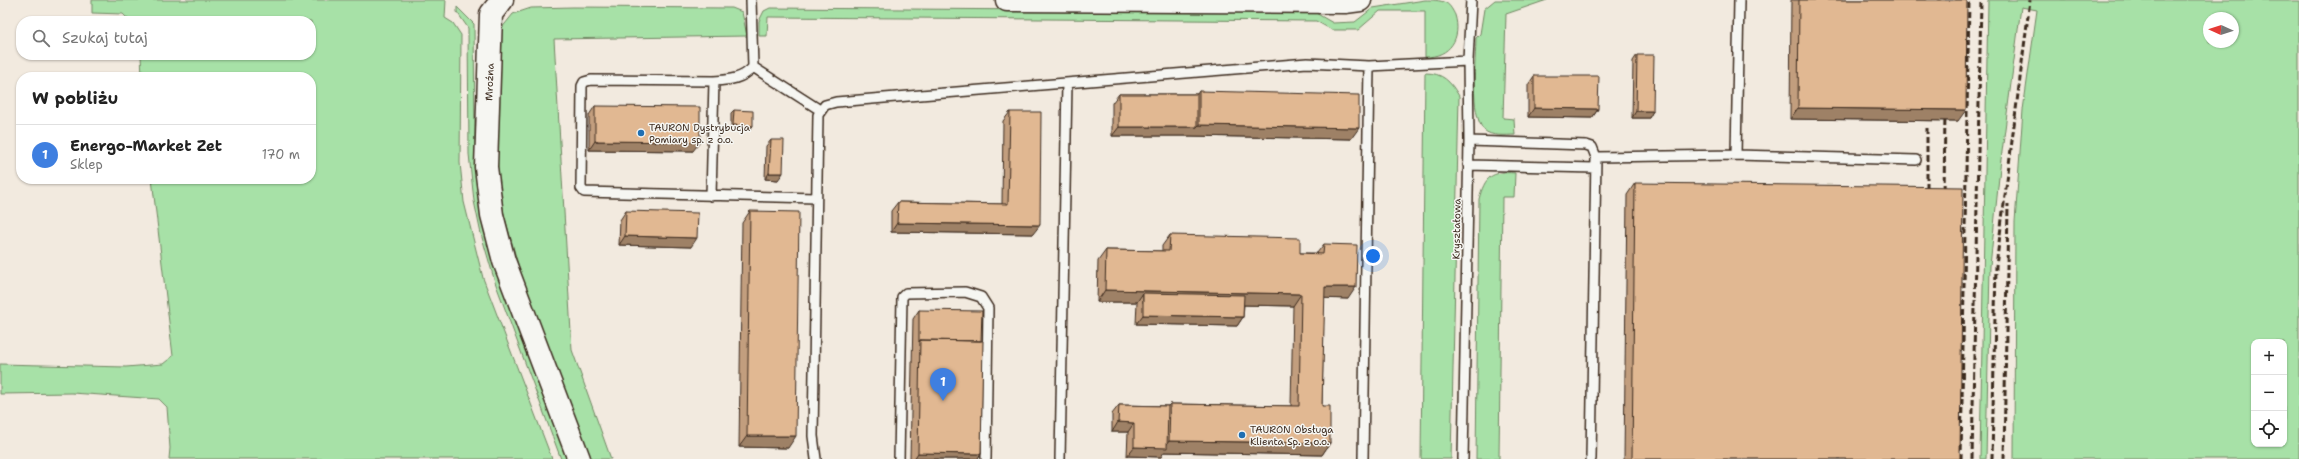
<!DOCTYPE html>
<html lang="pl">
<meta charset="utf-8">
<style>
:root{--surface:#fff;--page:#f2f2f2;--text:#222;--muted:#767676;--line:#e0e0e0;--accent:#1f6fb2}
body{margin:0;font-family:"Shantell Sans",sans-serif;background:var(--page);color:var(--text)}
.controls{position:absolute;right:12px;bottom:12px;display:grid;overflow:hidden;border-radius:8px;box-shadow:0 1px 3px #0004}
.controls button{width:36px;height:36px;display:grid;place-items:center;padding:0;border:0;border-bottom:1px solid var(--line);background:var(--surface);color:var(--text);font:20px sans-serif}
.compass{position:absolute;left:2203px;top:12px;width:36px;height:36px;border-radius:50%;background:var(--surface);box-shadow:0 1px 3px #0004;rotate:273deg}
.you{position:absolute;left:1373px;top:256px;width:14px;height:14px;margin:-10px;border:3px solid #fff;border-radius:50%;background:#1a73e8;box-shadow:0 0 0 6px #1a73e833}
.badge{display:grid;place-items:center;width:26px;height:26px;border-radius:50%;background:var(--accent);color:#fff;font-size:13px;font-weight:700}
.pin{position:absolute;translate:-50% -33px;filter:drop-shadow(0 1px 2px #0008)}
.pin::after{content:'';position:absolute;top:21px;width:14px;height:12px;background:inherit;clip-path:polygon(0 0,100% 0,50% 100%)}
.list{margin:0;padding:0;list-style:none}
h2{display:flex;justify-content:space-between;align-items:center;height:52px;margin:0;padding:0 16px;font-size:17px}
h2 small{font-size:13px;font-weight:400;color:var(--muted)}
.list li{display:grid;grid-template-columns:26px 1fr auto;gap:12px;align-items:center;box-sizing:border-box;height:60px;padding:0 16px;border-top:1px solid var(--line)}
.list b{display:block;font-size:15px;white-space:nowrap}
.list p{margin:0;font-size:13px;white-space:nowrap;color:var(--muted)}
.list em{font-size:13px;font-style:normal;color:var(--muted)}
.icon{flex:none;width:22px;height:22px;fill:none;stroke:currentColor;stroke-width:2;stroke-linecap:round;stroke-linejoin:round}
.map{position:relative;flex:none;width:2299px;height:459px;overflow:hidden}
.search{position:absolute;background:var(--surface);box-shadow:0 1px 3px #0004;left:16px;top:16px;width:300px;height:44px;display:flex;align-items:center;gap:10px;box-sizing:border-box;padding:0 14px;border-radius:16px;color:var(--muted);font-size:15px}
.panel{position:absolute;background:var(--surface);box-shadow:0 1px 3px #0004;left:16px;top:72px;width:300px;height:112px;border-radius:16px}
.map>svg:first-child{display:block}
</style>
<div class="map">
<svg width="2299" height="459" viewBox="0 0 2299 459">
<rect width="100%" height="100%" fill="#f2eadf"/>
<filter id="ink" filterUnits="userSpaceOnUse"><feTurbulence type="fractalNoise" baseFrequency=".025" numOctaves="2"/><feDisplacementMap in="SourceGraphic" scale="8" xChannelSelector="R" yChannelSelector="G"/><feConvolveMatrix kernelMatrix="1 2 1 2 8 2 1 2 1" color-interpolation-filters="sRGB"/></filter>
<g filter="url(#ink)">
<path fill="#a7e1a7" stroke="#718662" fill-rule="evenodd" d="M92,0h354l-1,18 8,5 8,12 -1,128 4,39 19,76 69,181h-383l1,-11 -3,-41 -8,-8 -87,-6 -72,1v-30l126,3 37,-3 10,-8 -21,-177h159v-102h-169l-1,-22h170v-34h-181l-7,-7 -31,-1z
M1425,0c7,0 15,0 21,3 4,2 7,8 9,12 7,23 -5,42 -30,42v-46h-45l-22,19h-26l-16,-9 -548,-4 -1,19h-8v-15l5,-10 6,-3 544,4 19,11 22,-1 18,-14z
M1495,0h52l-41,14 -3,104 11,1 1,16c-9,0 -24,2 -31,-5 -15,-17 -8,-70 -8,-92l4,-4 4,-25z
M1988,0h311v459h-285l1,-237 8,-112 14,-100 -16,-3 -21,160 -10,99 -4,193h-6zM2209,18h24v24h-24zM2254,342h30v102h-30z
M457,7l17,17 1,117 3,42 89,276h-6l-66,-177 -14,-48 -7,-33 -5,-47 -1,-126 -11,-16z
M573,7l159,1 10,4 5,24 -193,3 18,311 39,109h-22l-68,-184 -17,-60 -6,-41 -3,-67 6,-78 12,-15 18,-6z
M1425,73c18,0 25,8 34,23l-8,363h-30z
M1515,173l-1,24h-12l-3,262h-23l3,-260c6,-22 12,-28 36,-26z"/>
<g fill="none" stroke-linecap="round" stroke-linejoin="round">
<defs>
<path id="lane" d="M751,0l2,67c-10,12 -24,13 -39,14l-123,-1 -7,2 -2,4 -1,102 3,4 232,6
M753,67l67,43
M1469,141l117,4 6,2 4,10
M1736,155l3,-155
M1468,165l127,3
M711,196l3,-115
M816,459l-3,-23 5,-321 7,-10 11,-3 471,-39 62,3 99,-5
M899,459l3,-162 4,-4 59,-1 16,5 7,11 -2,151
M1060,459l7,-376
M1363,459l6,-393
M1463,459l6,-318 -1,-80 3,-61
M1591,459l5,-302 140,-2 180,5"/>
<path id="secondary" d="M502,0l-11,14 -5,153 6,48 12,46 75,198
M1007,0l338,2 15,-2"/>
</defs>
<use href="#lane" stroke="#3b2a1e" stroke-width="12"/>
<use href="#secondary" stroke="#3b2a1e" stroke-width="25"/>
<use href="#lane" stroke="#f6f6f2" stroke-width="9"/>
<use href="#secondary" stroke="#f6f6f2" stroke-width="22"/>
<path stroke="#3b2a1e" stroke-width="3" stroke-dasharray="6 3" stroke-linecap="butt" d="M1927,197v-70
M1944,199l1,-90
M1961,459l8,-459
M1972,459l9,-459
M1992,459l4,-193 34,-266
M2004,459l4,-255"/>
</g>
<path fill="#c29e7e" stroke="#3b2a1e" d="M1791,0h176l-9,121 -168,-2z
M1637,55l16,56 -4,7h-17l1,-57z
M1534,76l64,33 -6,9 -64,-1v-32z
M1199,91l152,48 -160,-3h-79v-33l7,-9h78z
M595,106l98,45 -104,-1v-35z
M734,110l16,19h-19v-16z
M1010,112l23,122 -142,-2v-21l7,-9 104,2 1,-83z
M771,140l7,40 -13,-1 1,-33z
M1635,183l325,276h-336l3,-264z
M626,211l65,36 -72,-2 1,-25z
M750,211l38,237 -49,-1 3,-224z
M1170,235l130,18h17l7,-9 24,55 -24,-1 -2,108 8,37 -8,12 -158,-3 -3,5 -34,-1 1,-24h-16v-18l7,-9 49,1 2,-2 121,2 2,-100 -49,-1 -1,12 -6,9 -101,-2 1,-22h-40l1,-41 8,-11 56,1v-5z
M919,310l62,31v113l-3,5h-68l3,-140z"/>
<path fill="#9e8166" stroke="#3b2a1e" d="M1534,108l64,1 -6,9 -64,-1z
M1798,108l168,2 -8,11 -168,-2z
M1636,111h17l-4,7h-17z
M733,125l20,1 -3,3h-19z
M1199,125l160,3 -8,11 -160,-3h-79l7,-9h78z
M595,141l105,1 -7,9 -104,-1z
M769,173h14l-5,7 -13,-1z
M897,223l143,2 -7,9 -142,-2z
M625,236l72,2 -6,9 -72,-2z
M1325,287h31l-8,12 -31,-1z
M1105,290l196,4 -8,12 -150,-3v-10l-6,9h-40z
M1143,315l100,2 -6,9 -101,-2z
M1118,422l16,1 -6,9h-16z
M747,436h49l-8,12 -49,-1z
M1169,441l161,2 -8,12 -158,-3 -3,5 -34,-1 7,-9h31z
M918,453l63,1 -3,5h-64z"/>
<path fill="#e1b892" stroke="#3b2a1e" d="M1799,0h168l-1,110 -168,-2z
M1637,55h17l-1,56h-17z
M1534,76h65l-1,33 -64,-1z
M1199,91l160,4v33l-160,-3z
M1119,94h78v33h-78z
M595,106l105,1v35l-105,-1z
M734,110l19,1v15l-20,-1z
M1010,112h31l-1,113 -143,-2 1,-21 110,2z
M771,140h13l-1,33h-14z
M1635,183l328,4 -3,272h-328z
M626,211l72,2 -1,25 -72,-2z
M750,211l49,1 -3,224h-49z
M1170,235l130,3v15l23,1 1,-10 33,1 -1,42h-31l-3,119h8v37l-161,-2 1,-37 129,2 2,-112 -196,-4 1,-40 63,1z
M1143,293l101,2 -1,22 -100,-2z
M919,310l63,1 -1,30 -61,-1 -1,2z
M920,340l63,1 -2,113 -63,-1z
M1119,405l49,1 -1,42 -33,-1v-24l-16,-1z"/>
</g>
<g fill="#1f6fb2" stroke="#f6f6f2" stroke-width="1.5">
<circle cx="641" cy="133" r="4"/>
<circle cx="1242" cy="435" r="4"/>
</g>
<g text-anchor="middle" stroke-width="3" stroke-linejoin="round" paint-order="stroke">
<g font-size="10" fill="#3b2a1e" stroke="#f6f6f2">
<text transform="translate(489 82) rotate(-88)" y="4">Mroźna</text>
<text transform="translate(1456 229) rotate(-89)" y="4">Kryształowa</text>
</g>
<g font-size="10" fill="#3b2a1e" stroke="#f6f6f2" text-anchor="start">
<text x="649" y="131">TAURON Dystrybucja<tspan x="649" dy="12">Pomiary sp. z o.o.</tspan></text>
<text x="1250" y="433">TAURON Obsługa<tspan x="1250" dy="12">Klienta Sp. z o.o.</tspan></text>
</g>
</g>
</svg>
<div class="controls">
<button>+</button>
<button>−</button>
<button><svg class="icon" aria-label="locate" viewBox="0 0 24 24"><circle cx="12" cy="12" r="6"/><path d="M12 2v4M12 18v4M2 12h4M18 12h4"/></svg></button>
</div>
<svg class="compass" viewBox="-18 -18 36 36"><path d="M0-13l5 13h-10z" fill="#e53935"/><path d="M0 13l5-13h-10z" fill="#767676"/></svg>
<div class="you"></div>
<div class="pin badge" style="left:943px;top:401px;background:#3f7fe0">1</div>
<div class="search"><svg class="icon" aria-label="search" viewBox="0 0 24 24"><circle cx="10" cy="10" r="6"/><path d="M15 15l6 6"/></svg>Szukaj tutaj</div>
<section class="panel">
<h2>W pobliżu<small></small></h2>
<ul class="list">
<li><span class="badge" style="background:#3f7fe0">1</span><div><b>Energo-Market Zet</b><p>Sklep</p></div><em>170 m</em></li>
</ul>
</section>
</div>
